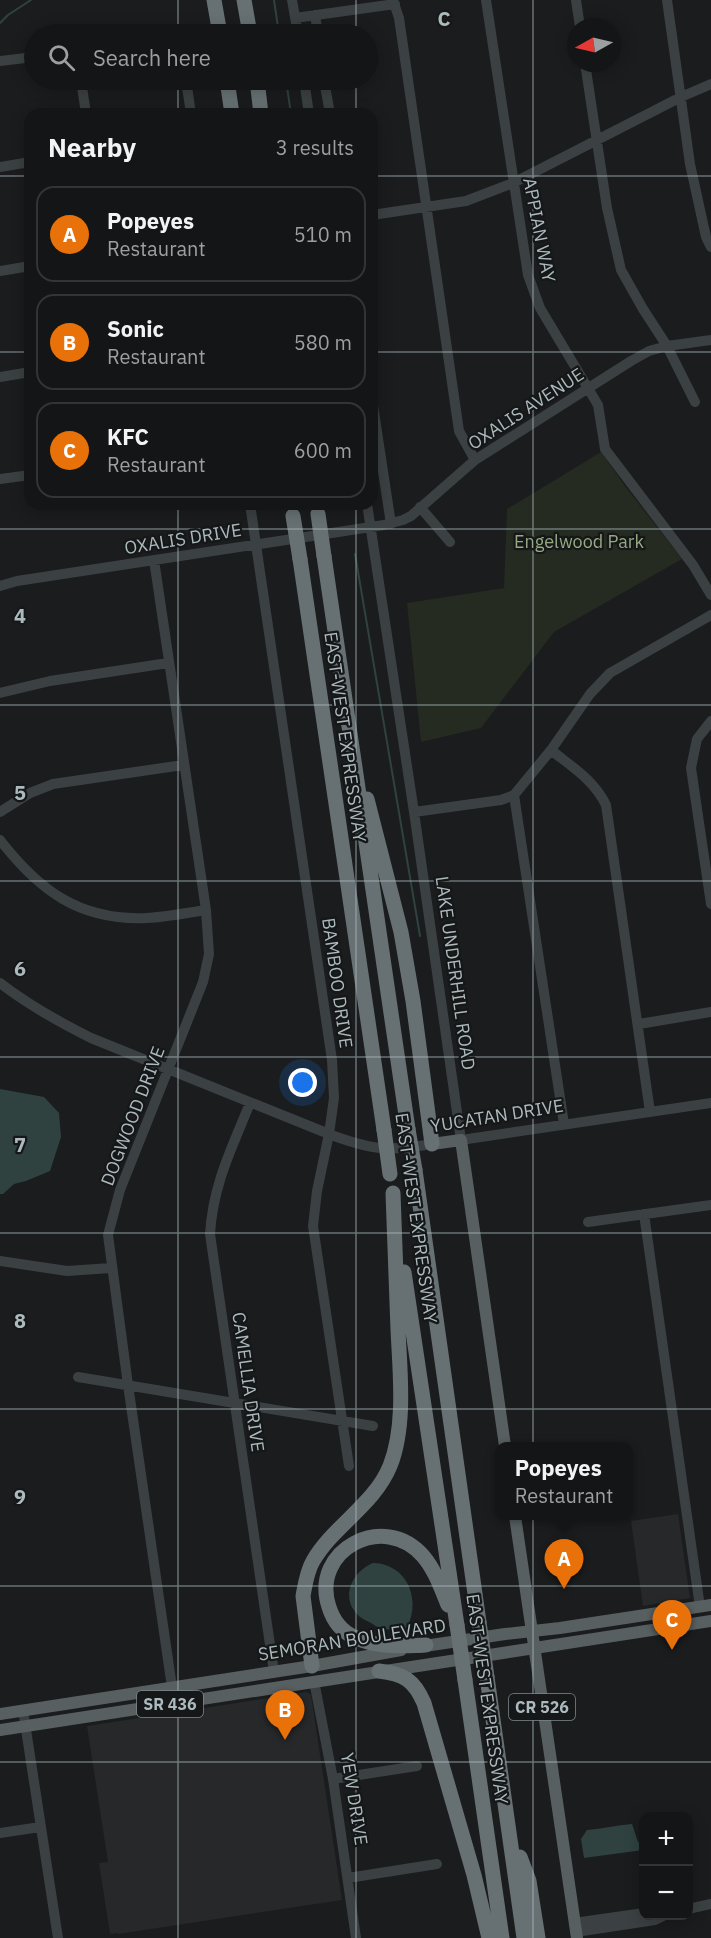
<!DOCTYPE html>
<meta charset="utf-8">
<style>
:root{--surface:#141516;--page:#212223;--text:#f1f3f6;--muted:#9d9fa1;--line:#333435;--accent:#fd4a32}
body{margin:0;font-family:"IBM Plex Sans",sans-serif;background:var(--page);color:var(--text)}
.controls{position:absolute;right:18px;bottom:18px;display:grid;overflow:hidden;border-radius:12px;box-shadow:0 3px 15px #0003}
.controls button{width:54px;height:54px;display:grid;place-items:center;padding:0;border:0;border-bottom:2px solid var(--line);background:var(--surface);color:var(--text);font:30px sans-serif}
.compass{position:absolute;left:567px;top:18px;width:54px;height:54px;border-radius:50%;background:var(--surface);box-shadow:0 3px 15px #0003;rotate:262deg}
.you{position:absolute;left:303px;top:1083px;width:21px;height:21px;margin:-15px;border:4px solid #fff;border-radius:50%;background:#1a73e8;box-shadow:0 0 0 9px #1a73e833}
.badge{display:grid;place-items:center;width:39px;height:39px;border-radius:50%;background:var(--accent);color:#fff;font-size:20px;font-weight:700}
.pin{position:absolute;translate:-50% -50px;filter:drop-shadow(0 2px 3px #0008)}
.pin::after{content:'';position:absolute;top:32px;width:21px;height:18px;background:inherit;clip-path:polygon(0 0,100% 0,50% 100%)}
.popup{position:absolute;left:495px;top:1442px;width:138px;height:78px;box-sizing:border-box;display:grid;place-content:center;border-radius:12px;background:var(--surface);filter:drop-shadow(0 2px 4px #0005);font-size:20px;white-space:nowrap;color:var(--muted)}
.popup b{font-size:22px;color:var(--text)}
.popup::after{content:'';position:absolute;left:50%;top:100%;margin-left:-12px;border:12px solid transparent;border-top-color:var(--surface)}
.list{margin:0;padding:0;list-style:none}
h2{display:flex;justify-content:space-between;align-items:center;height:78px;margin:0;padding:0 24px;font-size:26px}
h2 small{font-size:20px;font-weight:400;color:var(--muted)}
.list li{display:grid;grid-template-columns:39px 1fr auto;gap:18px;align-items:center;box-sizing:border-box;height:96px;margin:0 12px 12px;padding:0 12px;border:2px solid var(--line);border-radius:18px}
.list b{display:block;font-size:22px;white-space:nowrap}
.list p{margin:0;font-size:20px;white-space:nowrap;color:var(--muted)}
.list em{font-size:20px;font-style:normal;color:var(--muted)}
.icon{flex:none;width:33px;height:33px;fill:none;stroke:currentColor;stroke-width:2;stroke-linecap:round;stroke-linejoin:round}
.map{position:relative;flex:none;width:711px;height:1938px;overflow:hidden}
.search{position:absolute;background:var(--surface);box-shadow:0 3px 15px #0003;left:24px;top:24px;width:354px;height:66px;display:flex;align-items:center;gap:15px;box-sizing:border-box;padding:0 21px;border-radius:33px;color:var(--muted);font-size:22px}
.panel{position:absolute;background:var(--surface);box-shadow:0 3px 15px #0003;left:24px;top:108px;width:354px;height:402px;border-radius:18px}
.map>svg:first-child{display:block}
</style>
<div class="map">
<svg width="711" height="1938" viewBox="0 0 711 1938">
<rect width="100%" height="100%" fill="#1a1c1d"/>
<path fill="#26282a" d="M678,1514l12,84 -47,8 -12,-85z
M307,1692l4,3 31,205 -224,34 -1,-1 -7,1 -11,-71 9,-1 -21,-136z"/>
<path fill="#252b21" d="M601,452l24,34 57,73 -128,73 -73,96 -60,14 -14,-139 97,-15 3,-79z"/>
<path fill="#2f4240" d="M0,1089l44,8 15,16 2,24 -11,34 -24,10 -12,3 -11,10h-3z
M373,1563c35,1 49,38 33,66 -7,0 -17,1 -24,0 -4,-1 -9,-5 -13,-7 -4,-2 -10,-5 -12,-8 -17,-18 -4,-43 16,-51z
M632,1824l6,18 5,2v6l-59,8 -3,-19 6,-9c15,-1 30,-5 45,-6z"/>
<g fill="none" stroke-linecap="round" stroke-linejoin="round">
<path stroke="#2f4240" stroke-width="2" d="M274,0l5,34
M0,23l8,-8 23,-15
M286,80l5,34
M355,554l65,382"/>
<path stroke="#3b4042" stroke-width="10" d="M292,0l6,34
M393,0l6,18 60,413 16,29
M486,0l42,275 12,33 58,97 7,44 88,116 18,30
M576,0l4,27
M667,0l23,164 16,73 5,10
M315,15l3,19
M295,18l100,-14
M0,61l34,-4
M585,63l22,145 14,62 22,39 24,37 28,56
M81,80l5,34
M186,80l5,34
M304,80l5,34
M324,80l6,34
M0,167l30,-5
M372,215l94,-14 47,-18 168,-86 30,-13
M0,271l30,-5
M0,377l30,-5
M372,399l19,125
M0,479l30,-4
M250,504l82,556 2,38 -5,36 -12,57 -4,35 36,240
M367,504l47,308 47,328 250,-37
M420,507l30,35
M154,560l52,350 3,44 -6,28 -83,208 -12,45 20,150 44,302
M0,586l17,-5 367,-56 19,-5 8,-4 64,-56 156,-99 18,-10 18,-5 44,-6
M0,693l50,-12 118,-18
M711,721l-14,18 -6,29 20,136
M551,750c21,17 43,30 55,55l44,307
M514,795l50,329
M0,812l30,-19 23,-9 130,-19
M414,812l87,-12 13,-5 37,-45 39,-56 20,-21 101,-58
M0,840c39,50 79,81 147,78 19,-1 39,-5 59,-8
M0,983c28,22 59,39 91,55l243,98c42,15 55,15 98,8
M639,1024l72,-12
M250,1103c-18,45 -37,81 -40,131l64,438
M644,1214l56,393
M588,1222l123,-17
M0,1261l67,10 44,-3
M78,1377l295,49
M314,1681l19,98 23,159
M23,1710l35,228
M333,1779l84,-13
M0,1833l40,-6
M348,1878l89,-14
M688,1909l23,-5
M574,1923l70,-10
M576,1932l79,-12 8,-4"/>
<path stroke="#575f61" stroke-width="12" d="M432,1144l29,-4 44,306
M515,1516l62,422
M418,1647l87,-13 55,-6 151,-23
M0,1714l312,-48 89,-16
M0,1730l711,-109"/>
<path stroke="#677173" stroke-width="15" d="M214,0l6,34
M244,0l6,34
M227,80l5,34
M257,80l4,34
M324,556l84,573
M300,559l84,571
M367,799l34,133 12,69 19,143
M415,1170l64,452
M404,1272l53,353
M426,1645c-24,1 -49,3 -72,-8 -13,-6 -21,-17 -25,-30 -19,-57 55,-96 94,-51 12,14 18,32 25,49
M312,1666l-9,-70c2,-11 4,-25 10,-35 21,-36 61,-56 77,-95 16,-40 10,-94 8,-136 -2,-46 -3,-91 -5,-137
M379,1671c25,3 35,9 45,32l50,172 15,63
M487,1677l37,261
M465,1680l37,258
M520,1857l9,24 9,57"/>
<path stroke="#677173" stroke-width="15" d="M318,514l6,42
M293,516l7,43
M408,1129l7,41
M384,1130l6,44
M479,1622l8,55
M457,1625l8,55"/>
</g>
<path fill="none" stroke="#acbabd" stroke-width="1.5" stroke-opacity="0.55" d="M178,0v34M356,0v34M533,0v1938M178,80v34M356,80v34M0,176h30M372,176h339M0,352h30M372,352h339M178,504v1434M356,504v1434M0,529h711M0,705h711M0,881h711M0,1057h711M0,1233h711M0,1409h711M0,1586h711M0,1762h711"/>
<g text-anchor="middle" stroke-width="4.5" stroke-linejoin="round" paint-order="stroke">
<g fill="#151718" stroke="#7f898c" stroke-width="1.5">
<rect x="137" y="1691" width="66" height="26" rx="4.5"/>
<rect x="509" y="1694" width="66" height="26" rx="4.5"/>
</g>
<g font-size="16" font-weight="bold" fill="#acbabd">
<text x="170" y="1710">SR 436</text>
<text x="542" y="1713">CR 526</text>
</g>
<g font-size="18" fill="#acbabd" stroke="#151718">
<text transform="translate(539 230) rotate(79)" y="6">APPIAN WAY</text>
<text transform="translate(526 409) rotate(-33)" y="6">OXALIS AVENUE</text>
<text transform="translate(183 539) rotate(-9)" y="6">OXALIS DRIVE</text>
<text transform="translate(345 737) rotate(82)" y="6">EAST-WEST EXPRESSWAY</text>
<text transform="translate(455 973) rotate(82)" y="6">LAKE UNDERHILL ROAD</text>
<text transform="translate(337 983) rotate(82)" y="6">BAMBOO DRIVE</text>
<text transform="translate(133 1116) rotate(-69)" y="6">DOGWOOD DRIVE</text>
<text transform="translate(497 1116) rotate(-9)" y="6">YUCATAN DRIVE</text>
<text transform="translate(416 1218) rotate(82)" y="6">EAST-WEST EXPRESSWAY</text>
<text transform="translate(248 1382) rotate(82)" y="6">CAMELLIA DRIVE</text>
<text transform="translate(352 1640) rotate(-9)" y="6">SEMORAN BOULEVARD</text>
<text transform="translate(487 1699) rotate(82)" y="6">EAST-WEST EXPRESSWAY</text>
<text transform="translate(354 1799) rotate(81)" y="6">YEW DRIVE</text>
</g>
<g font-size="18" fill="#95a982" stroke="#151718">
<text x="579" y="548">Engelwood Park</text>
</g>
</g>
<g font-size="20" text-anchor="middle" font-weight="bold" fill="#acbabd" stroke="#151718" stroke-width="4.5" stroke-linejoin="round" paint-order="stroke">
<text x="444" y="26">C</text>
<text x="20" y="623">4</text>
<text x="20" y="800">5</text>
<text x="20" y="976">6</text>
<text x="20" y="1152">7</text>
<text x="20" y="1328">8</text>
<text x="20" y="1504">9</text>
</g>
</svg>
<div class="controls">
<button>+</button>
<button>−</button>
</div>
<svg class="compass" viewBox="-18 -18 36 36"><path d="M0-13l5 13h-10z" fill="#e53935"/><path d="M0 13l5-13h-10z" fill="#9d9fa1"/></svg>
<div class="you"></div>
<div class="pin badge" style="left:564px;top:1589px;background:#e8710a">A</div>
<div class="popup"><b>Popeyes</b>Restaurant</div>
<div class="pin badge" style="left:285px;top:1740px;background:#e8710a">B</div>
<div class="pin badge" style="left:672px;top:1650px;background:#e8710a">C</div>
<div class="search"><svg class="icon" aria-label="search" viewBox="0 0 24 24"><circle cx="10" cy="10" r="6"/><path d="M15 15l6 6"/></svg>Search here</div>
<section class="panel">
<h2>Nearby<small>3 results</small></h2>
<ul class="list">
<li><span class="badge" style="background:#e8710a">A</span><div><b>Popeyes</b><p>Restaurant</p></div><em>510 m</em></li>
<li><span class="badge" style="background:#e8710a">B</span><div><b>Sonic</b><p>Restaurant</p></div><em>580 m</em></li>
<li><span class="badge" style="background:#e8710a">C</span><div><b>KFC</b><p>Restaurant</p></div><em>600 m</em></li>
</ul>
</section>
</div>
